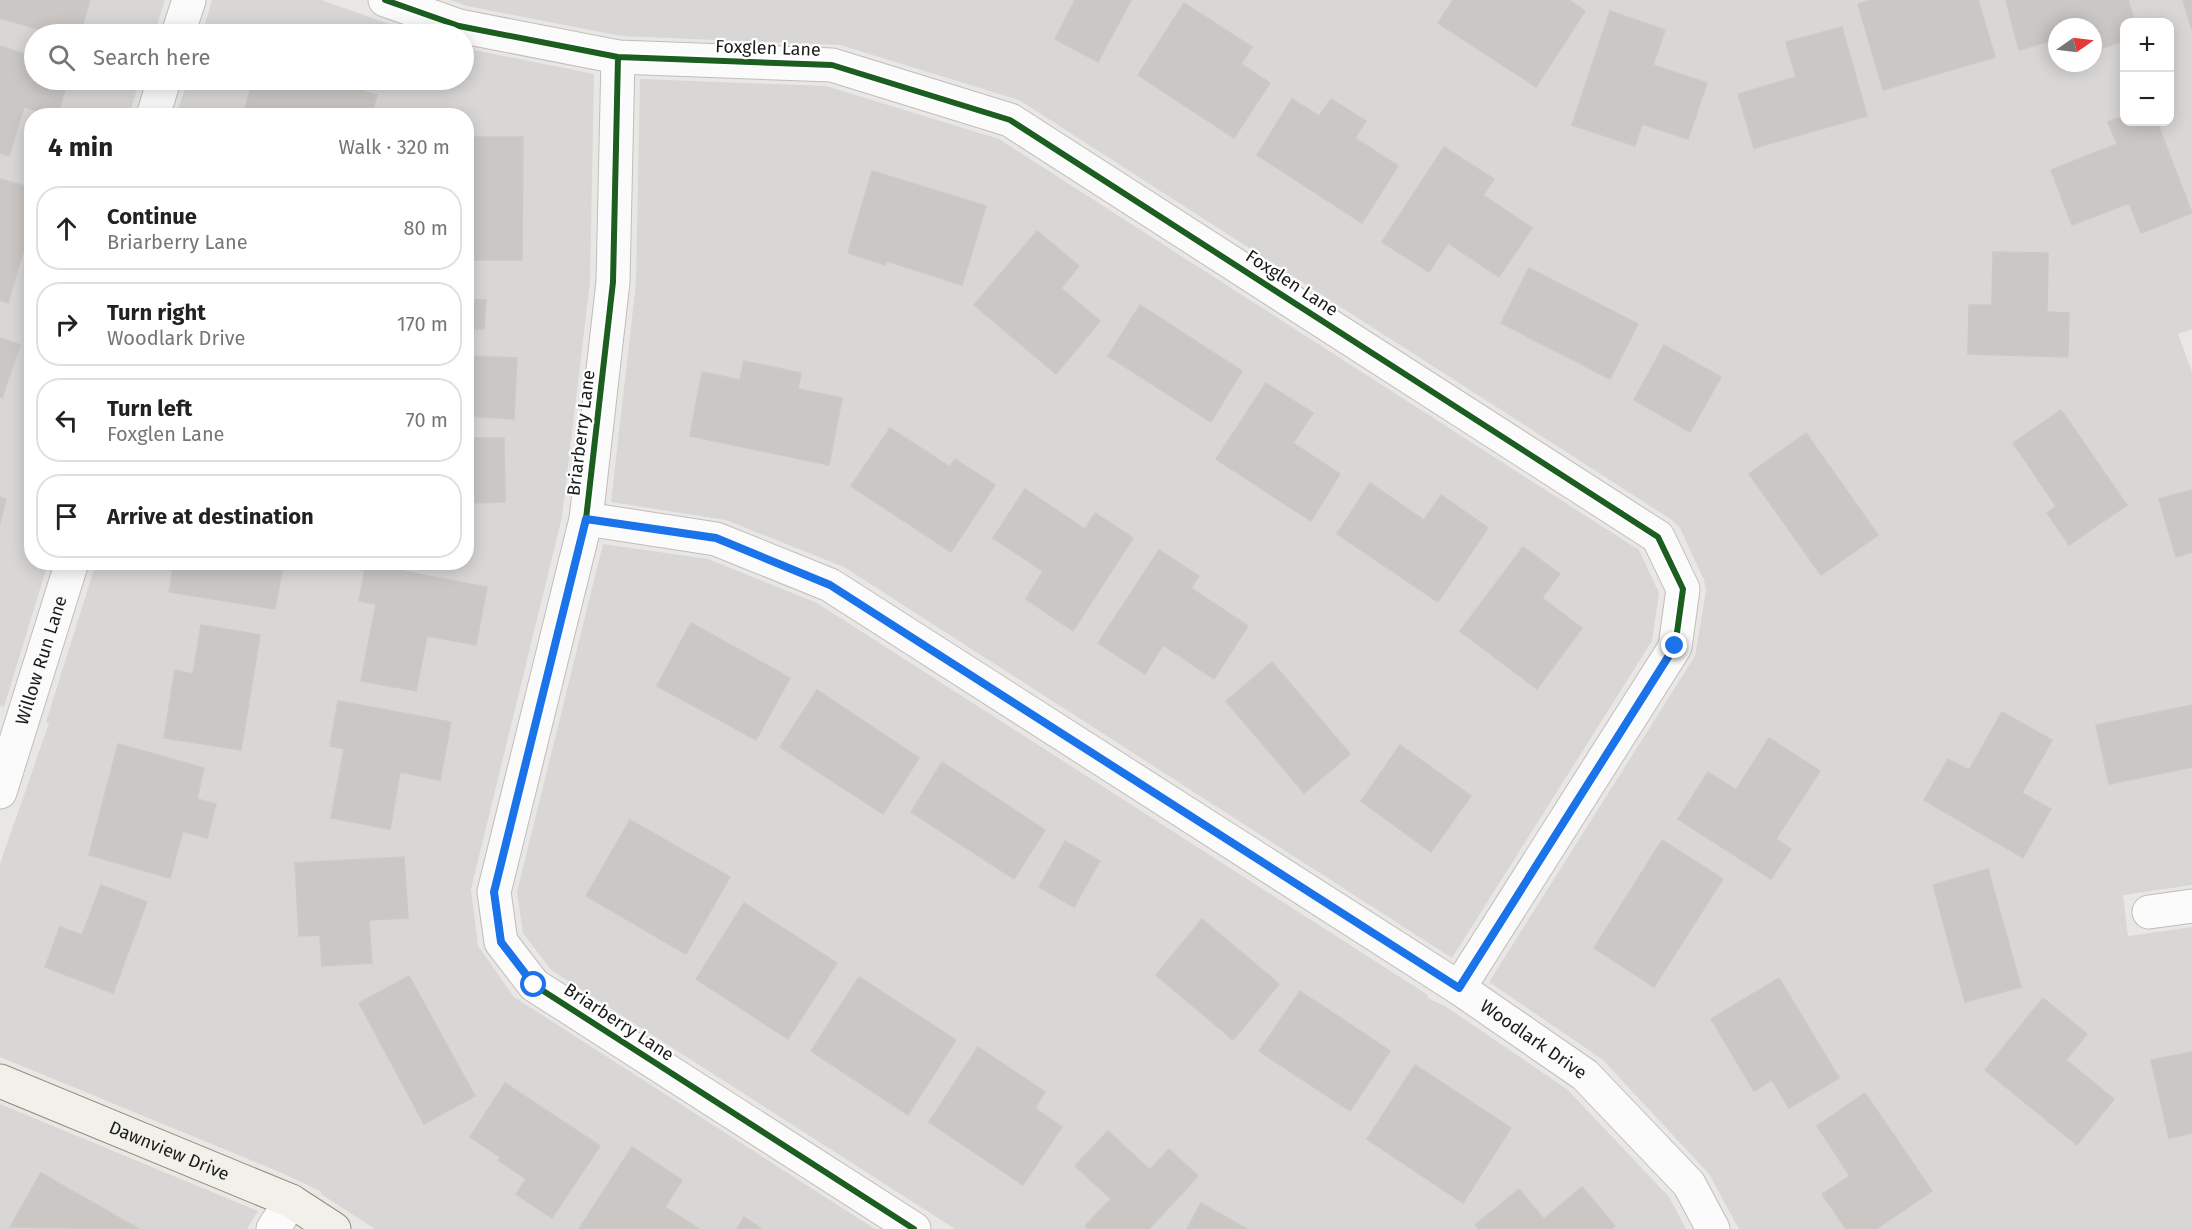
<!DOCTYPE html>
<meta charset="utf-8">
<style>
:root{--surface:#fff;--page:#f6f6f6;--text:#222;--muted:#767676;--line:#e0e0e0}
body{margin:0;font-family:"Fira Sans",sans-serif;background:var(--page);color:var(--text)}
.controls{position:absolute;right:18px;top:18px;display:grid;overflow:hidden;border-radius:12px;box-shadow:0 3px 15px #0003}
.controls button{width:54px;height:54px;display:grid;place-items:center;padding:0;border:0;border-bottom:2px solid var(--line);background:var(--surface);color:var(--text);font:30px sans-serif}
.compass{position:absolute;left:2048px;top:18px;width:54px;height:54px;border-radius:50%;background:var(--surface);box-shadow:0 3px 15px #0003;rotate:76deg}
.stop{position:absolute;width:18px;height:18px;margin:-14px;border:4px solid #1a73e8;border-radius:50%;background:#fff}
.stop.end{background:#1a73e8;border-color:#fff;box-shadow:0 2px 6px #0008}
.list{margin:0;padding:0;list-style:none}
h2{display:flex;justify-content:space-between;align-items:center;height:78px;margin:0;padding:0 24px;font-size:26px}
h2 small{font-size:20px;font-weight:400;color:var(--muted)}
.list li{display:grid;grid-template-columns:39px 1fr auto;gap:18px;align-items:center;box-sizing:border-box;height:84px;margin:0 12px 12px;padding:0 12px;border:2px solid var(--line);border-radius:24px}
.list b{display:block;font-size:22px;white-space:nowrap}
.list p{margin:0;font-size:20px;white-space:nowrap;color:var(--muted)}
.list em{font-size:20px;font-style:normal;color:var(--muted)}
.icon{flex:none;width:33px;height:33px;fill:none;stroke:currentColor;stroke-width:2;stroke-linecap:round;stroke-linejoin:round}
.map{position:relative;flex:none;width:2192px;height:1229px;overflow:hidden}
.search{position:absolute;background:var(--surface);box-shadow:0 3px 15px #0003;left:24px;top:24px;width:450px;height:66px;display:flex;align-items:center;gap:15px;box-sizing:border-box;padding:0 21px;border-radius:33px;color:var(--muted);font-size:22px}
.panel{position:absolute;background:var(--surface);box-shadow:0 3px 15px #0003;left:24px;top:108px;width:450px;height:462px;border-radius:24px}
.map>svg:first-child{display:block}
</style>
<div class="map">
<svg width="2192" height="1229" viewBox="0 0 2192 1229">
<rect width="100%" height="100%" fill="#e9e7e4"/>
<path fill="#d8d7d5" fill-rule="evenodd" d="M0,0h165l-11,34h-120v46h106l-11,35 -97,1v446l16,1 -44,144 -4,-1z
M212,0h109l97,34h-216z
M450,0h1742v329l-14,5 14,38v513l-69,10 5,41 64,-9v302h-453l-30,-55 -106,-114 -114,-78 206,-326 11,-65 -2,-11 -24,-52 -8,-8 -653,-420 -179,-55 -219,-9 -154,-30zM2124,22h46v100h-46zM2057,27h36v36h-36z
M464,48l130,26 -4,208 -28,235 -91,372 7,57 36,51 361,232h-500l-54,-35 1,-2 -40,-19 -282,-116v-193l49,-141 -3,-1 50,-159 370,-1v-446l-290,-1 12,-35h276z
M640,79l186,7 173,53 640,411 20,43 -7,48 -200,317 -608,-391 -118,-47 -115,-18 25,-219z
M603,544l105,15 109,44 611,392 -1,3 18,8 123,84 101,107 17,32h-731l-404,-259 -28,-37 -6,-41z
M0,1104l258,107 -11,18h-247z"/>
<path fill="#cac7c5" stroke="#ccc9c6" stroke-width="1.5" d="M0,0h90l-10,34h-25l-55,-16z
M1075,0h56l-33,62 -43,-23z
M1453,0h116l16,11 -49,76 -98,-64z
M1872,0h106l17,57 -112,33 -25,-86z
M2006,0h122l7,22h-11v19l-31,10v-24h-36v12l-38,11z
M2183,0h9v30z
M1184,3l68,44 -11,17 29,19 -36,55 -96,-63z
M1610,11l55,19 -12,35 54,18 -19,56 -46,-15 -7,22 -63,-21z
M1842,27l25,89 -113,32 -16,-54 58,-17 -10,-35z
M0,46l34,11v23h34l-11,36 -33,-9 -15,49 -9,-3z
M253,80h69l55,15 -6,21h-128z
M1292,99l27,17 12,-17 35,22 -11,17 43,28 -36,57 -105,-68z
M2124,116v6h33l35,91 -51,20 -12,-30 -57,22 -21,-55 66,-26 -9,-22z
M466,137h57l-1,123h-56z
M1444,147l50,32 -11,16 49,33 -33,49 -51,-34 -19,29 -47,-30z
M872,171l114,35 -24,79 -75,-24 -2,4 -37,-12z
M0,179l32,9v33l-24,82 -8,-3z
M1037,231l42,35 -18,22 39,33 -44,53 -82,-69z
M1993,252l55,1 -1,59 22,1 -1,44 -100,-3 1,-49h23z
M1529,268l109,56 -28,55 -109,-56z
M466,299l20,1 -2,29h-10l-1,27 44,2 -3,61 -48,-3z
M1140,305l102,66 -31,51 -103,-66z
M0,338l20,7 -18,53 -2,-1z
M1664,345l57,32 -31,55 -56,-32z
M744,361l57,12 -3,16 44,9 -13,67 -139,-29 12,-64 38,8z
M1266,383l47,30 -20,30 47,31 -29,47 -95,-62z
M2061,410l66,95 -58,40 -22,-32 9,-7 -43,-63z
M890,428l60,39 5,-8 40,26 -44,67 -100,-66z
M1806,433l72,102 -57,40 -72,-101z
M466,438h38l1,64 -37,1 1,35h-3z
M1370,483l54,37 17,-25 47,33 -50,74 -101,-68z
M1025,489l60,40 10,-16 38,25 -60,93 -47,-32 17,-28 -50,-33z
M2192,490v62l-16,5 -17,-58z
M0,497l6,2 -6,25z
M1523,547l37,27 -18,24 40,30 -45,61 -77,-58z
M1159,550l40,26 -8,12 57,38 -34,53 -51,-34 -18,29 -47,-31z
M174,562h94l-1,6 15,3 -7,38 -106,-17z
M366,564l121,23 -11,58 -49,-9 -11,55 -55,-10 15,-77 -17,-3z
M691,623l99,55 -34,62 -99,-54z
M201,625l59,10 -19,115 -77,-12 11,-68 18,4z
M1272,662l78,92 -46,39 -78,-92z
M817,690l102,68 -36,56 -103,-67z
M338,701l113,21 -11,58 -40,-8 -10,57 -59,-11 13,-69 -14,-3z
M2192,705v62l-83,17 -13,-59z
M2002,712l50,28 -30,53 29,16 -28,49 -99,-58 24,-41 21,11z
M1769,738l51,33 -44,68 15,10 -20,30 -93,-60 30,-47 28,18z
M118,744l86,24 -7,31 19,5 -9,34 -24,-7 -13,47 -81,-23z
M1400,745l71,51 -40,56 -70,-51z
M942,762l103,68 -31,49 -103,-67z
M630,820l100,57 -44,77 -100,-58z
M1662,840l61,39 -69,108 -60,-39z
M1065,841l35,20 -26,46 -35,-20z
M404,857l4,61 -39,2 3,43 -50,3 -2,-31 -21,1 -4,-73z
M1988,869l33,118 -56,15 -32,-117z
M101,885l46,17 -34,91 -68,-26 15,-40 22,8z
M744,903l93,60 -49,76 -92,-60z
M1202,919l77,65 -46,56 -77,-65z
M409,976l66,120 -51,28 -65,-121z
M859,977l97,63 -48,75 -97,-64z
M1779,978l60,100 -50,30 -17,-28 -18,11 -43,-72z
M1300,991l90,60 -40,60 -91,-60z
M2043,998l44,36 -21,26 48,39 -37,46 -92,-75z
M978,1047l67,45 -10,16 27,19 -39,58 -94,-63z
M2192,1052v81l-23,5 -18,-78z
M1415,1065l96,63 -48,75 -96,-64z
M505,1083l95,63 -48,72 -36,-24 10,-15 -28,-19 2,-3 -30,-20z
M1865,1093l67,98 -56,38h-30l-24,-35 28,-18 -33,-50z
M1108,1131l42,39 19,-21 29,27 -49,53h-61l-3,-3 26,-27 -36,-33z
M632,1147l50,33 -17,27 34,22h-120z
M41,1173l98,56 -129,-2z
M1582,1187l33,39 -3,3h-133l-4,-4 44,-36 25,30z
M1201,1203l46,26h-60z
M744,1217l18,12h-25z"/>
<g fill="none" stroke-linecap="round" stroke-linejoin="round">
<defs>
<g id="street">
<path d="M385,0l74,26 159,31 214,8 178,55 648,417 25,52 -8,58 -216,341"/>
<path d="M178,34l11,-34"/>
<path d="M618,57l-5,225 -27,237 -92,373 7,50 33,43 380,244"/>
<path d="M153,116l11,-36"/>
<path id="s1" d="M586,519l130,20 114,46 629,403 126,87 104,109 24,45"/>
<path id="s2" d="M0,792l72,-230"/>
<path d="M2149,912l43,-6"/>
<path d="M273,1229l18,-28"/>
</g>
<g id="secondary">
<path id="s3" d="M0,1081l291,120 43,28"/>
</g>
</defs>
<use href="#street" stroke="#bfbebc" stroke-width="35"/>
<use href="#secondary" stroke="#90907f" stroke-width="35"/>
<use href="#street" stroke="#fcfbfb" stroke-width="33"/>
<use href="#secondary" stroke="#f1f0ea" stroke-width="33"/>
<defs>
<path id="cycleway" d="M385,0l74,26 159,31 214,8 178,55 648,417 25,52 -8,58 -216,341
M618,57l-5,225 -27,237 -92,373 7,50 33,43 380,244"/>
</defs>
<use href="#cycleway" stroke="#fff" stroke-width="10"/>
<use href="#cycleway" stroke="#1b5e20" stroke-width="6"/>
</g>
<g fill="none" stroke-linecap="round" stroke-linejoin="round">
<path stroke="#1a73e8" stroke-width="8" d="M534,985l-33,-43 -7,-50 92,-373 130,19 114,47 629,403 216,-342"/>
</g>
<g text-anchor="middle" stroke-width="4.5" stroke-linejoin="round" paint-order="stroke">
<g font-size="18" fill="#1b1b1b" stroke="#fff">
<text transform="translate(768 48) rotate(2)" y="6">Foxglen Lane</text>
<text transform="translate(1292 283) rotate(33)" y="6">Foxglen Lane</text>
<text transform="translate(581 433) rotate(-83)" y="6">Briarberry Lane</text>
<text dy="6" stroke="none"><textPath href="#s2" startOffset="138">Willow Run Lane</textPath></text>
<text transform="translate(619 1022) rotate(33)" y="6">Briarberry Lane</text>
<text dy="6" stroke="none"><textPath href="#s1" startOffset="1092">Woodlark Drive</textPath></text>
<text dy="6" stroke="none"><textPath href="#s3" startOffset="183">Dawnview Drive</textPath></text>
</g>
</g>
</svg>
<div class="controls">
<button>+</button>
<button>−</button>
</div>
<svg class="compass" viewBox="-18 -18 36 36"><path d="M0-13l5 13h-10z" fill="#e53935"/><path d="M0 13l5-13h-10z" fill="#767676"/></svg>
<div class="stop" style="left:534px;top:985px"></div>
<div class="stop end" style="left:1675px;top:646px"></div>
<div class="search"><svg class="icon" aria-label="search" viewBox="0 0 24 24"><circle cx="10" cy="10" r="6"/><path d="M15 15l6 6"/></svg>Search here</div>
<section class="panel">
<h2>4 min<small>Walk · 320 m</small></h2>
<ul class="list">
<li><svg class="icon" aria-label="ahead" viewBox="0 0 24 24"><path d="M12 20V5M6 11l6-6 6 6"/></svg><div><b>Continue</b><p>Briarberry Lane</p></div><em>80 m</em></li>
<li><svg class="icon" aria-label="right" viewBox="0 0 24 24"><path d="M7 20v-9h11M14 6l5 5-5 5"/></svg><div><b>Turn right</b><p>Woodlark Drive</p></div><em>170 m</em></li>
<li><svg class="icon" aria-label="left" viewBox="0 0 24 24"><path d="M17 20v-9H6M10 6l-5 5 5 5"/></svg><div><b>Turn left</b><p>Foxglen Lane</p></div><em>70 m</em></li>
<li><svg class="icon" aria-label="arrive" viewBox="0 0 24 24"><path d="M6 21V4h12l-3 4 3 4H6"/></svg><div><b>Arrive at destination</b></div></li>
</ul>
</section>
</div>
